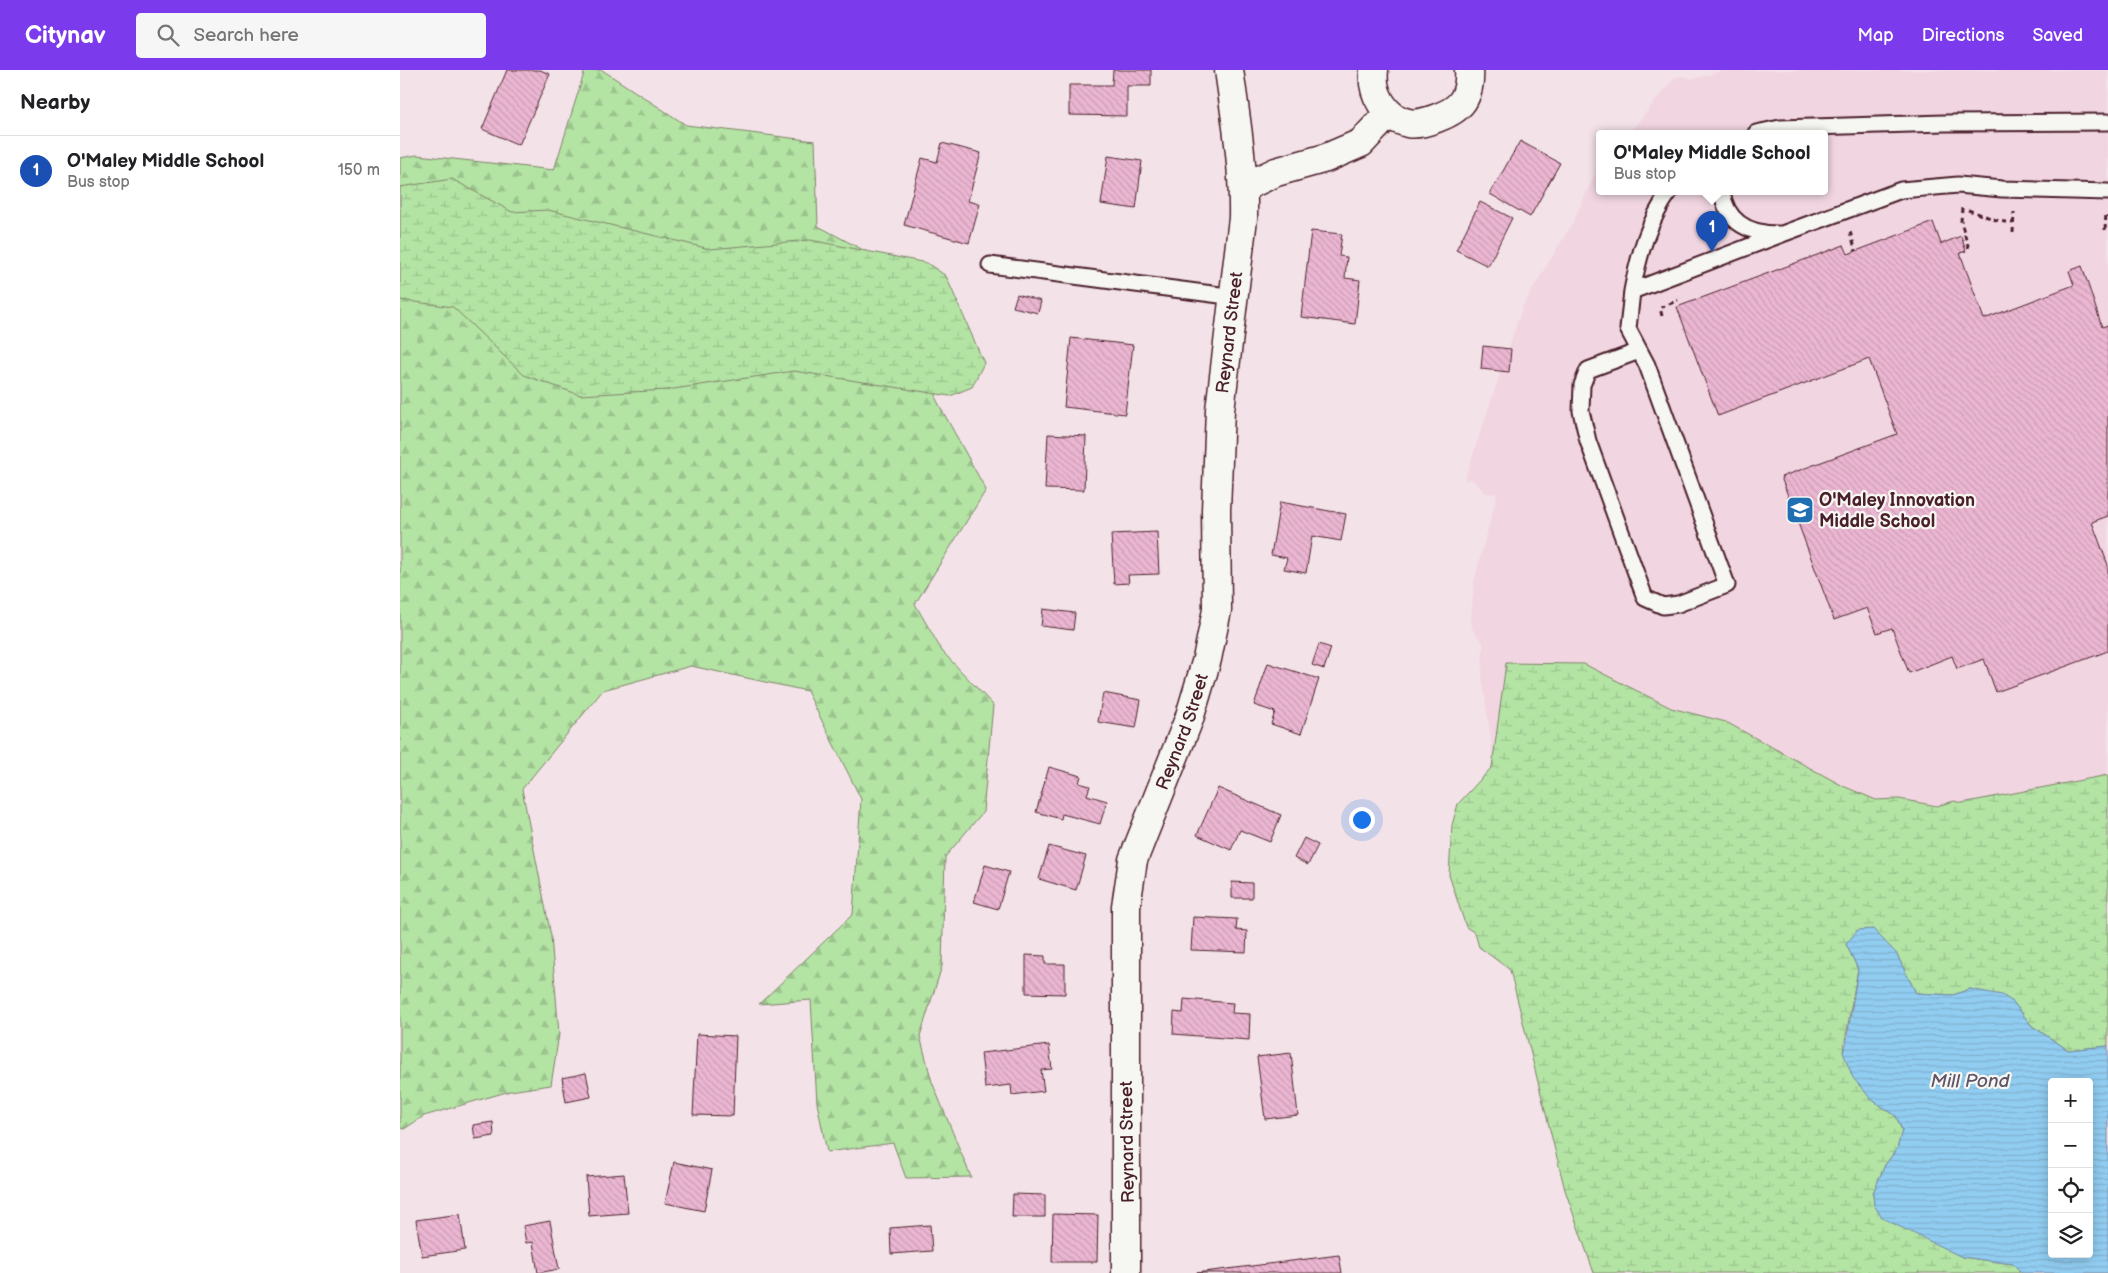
<!DOCTYPE html>
<meta charset="utf-8">
<style>
:root{--surface:#fff;--page:#f6f6f6;--text:#202124;--muted:#757577;--line:#e0e0e0;--accent:#7c3aed}
body{margin:0;font-family:"Balsamiq Sans",sans-serif;background:var(--page);color:var(--text)}
.controls{position:absolute;right:15px;bottom:15px;display:grid;overflow:hidden;border-radius:5px;box-shadow:0 2px 12px #0003}
.controls button{width:45px;height:45px;display:grid;place-items:center;padding:0;border:0;border-bottom:1px solid var(--line);background:var(--surface);color:var(--text);font:25px sans-serif}
.you{position:absolute;left:961px;top:749px;width:18px;height:18px;margin:-12px;border:4px solid #fff;border-radius:50%;background:#1a73e8;box-shadow:0 0 0 8px #1a73e833}
.badge{display:grid;place-items:center;width:32px;height:32px;border-radius:50%;background:var(--accent);color:#fff;font-size:16px;font-weight:700}
.pin{position:absolute;translate:-50% -41px;filter:drop-shadow(0 1px 2px #0008)}
.pin::after{content:'';position:absolute;top:26px;width:18px;height:15px;background:inherit;clip-path:polygon(0 0,100% 0,50% 100%)}
.popup{position:absolute;left:1196px;top:60px;width:232px;height:65px;box-sizing:border-box;display:grid;place-content:center;border-radius:5px;background:var(--surface);filter:drop-shadow(0 1px 4px #0005);font-size:16px;white-space:nowrap;color:var(--muted)}
.popup b{font-size:19px;color:var(--text)}
.popup::after{content:'';position:absolute;left:50%;top:100%;margin-left:-10px;border:10px solid transparent;border-top-color:var(--surface)}
.list{margin:0;padding:0;list-style:none}
h2{display:flex;justify-content:space-between;align-items:center;height:65px;margin:0;padding:0 20px;font-size:21px}
h2 small{font-size:16px;font-weight:400;color:var(--muted)}
.list li{display:grid;grid-template-columns:32px 1fr auto;gap:15px;align-items:center;box-sizing:border-box;height:70px;padding:0 20px;border-top:1px solid var(--line)}
.list b{display:block;font-size:19px;white-space:nowrap}
.list p{margin:0;font-size:16px;white-space:nowrap;color:var(--muted)}
.list em{font-size:16px;font-style:normal;color:var(--muted)}
.icon{flex:none;width:28px;height:28px;fill:none;stroke:currentColor;stroke-width:2;stroke-linecap:round;stroke-linejoin:round}
.map{position:relative;flex:none;width:1708px;height:1203px;overflow:hidden}
header{display:flex;align-items:center;gap:30px;box-sizing:border-box;height:70px;padding:0 25px;background:var(--accent);color:#fff}
header strong{font-size:24px}
nav{display:flex;gap:28px;margin-inline-start:auto;font-size:18px}
.search{width:350px;height:45px;background:var(--page);display:flex;align-items:center;gap:12px;box-sizing:border-box;padding:0 18px;border-radius:5px;color:var(--muted);font-size:19px}
main{display:flex}
aside{flex:1;background:var(--surface)}
.map>svg:first-child{display:block}
</style>
<header>
<strong>Citynav</strong>
<div class="search"><svg class="icon" aria-label="search" viewBox="0 0 24 24"><circle cx="10" cy="10" r="6"/><path d="M15 15l6 6"/></svg>Search here</div>
<nav><a>Map</a><a>Directions</a><a>Saved</a></nav>
</header>
<main>
<aside>
<h2>Nearby<small></small></h2>
<ul class="list">
<li><span class="badge" style="background:#1a4fb4">1</span><div><b>O'Maley Middle School</b><p>Bus stop</p></div><em>150 m</em></li>
</ul>
</aside>
<div class="map">
<svg width="1708" height="1203" viewBox="0 0 1708 1203">
<defs>
<pattern id="forest-firs" width="22" height="20" patternUnits="userSpaceOnUse" patternTransform="scale(1.25)"><rect width="22" height="20" fill="#b3e4a4"/><path d="M5 1l3.5 6h-7zM16 11l3.5 6h-7z" fill="#9bc38d"/></pattern>
<pattern id="wetland-marsh" width="20" height="14" patternUnits="userSpaceOnUse" patternTransform="scale(1.25)"><rect width="20" height="14" fill="#b3e4a4"/><path d="M1 5h8M5 5V1M11 12h8M15 12V8" fill="none" stroke="#9bc38d"/></pattern>
<pattern id="water-rules" width="6" height="5" patternUnits="userSpaceOnUse" patternTransform="scale(1.25)"><rect width="6" height="5" fill="#91cdf1"/><path d="M0 2.5h6" fill="none" stroke="#7fb0cf"/></pattern>
<pattern id="building-back-hatch" width="6" height="6" patternUnits="userSpaceOnUse" patternTransform="scale(1.25)"><rect width="6" height="6" fill="#ebb6d1"/><path d="M-1 5l2 2M0 0l6 6M5-1l2 2" fill="none" stroke="#cb9cb4"/></pattern>
</defs>
<rect width="100%" height="100%" fill="#f3e3e8"/>
<filter id="ink" filterUnits="userSpaceOnUse"><feTurbulence type="fractalNoise" baseFrequency=".02" numOctaves="2"/><feDisplacementMap in="SourceGraphic" scale="10" xChannelSelector="R" yChannelSelector="G"/><feConvolveMatrix kernelMatrix="1 2 1 2 8 2 1 2 1" color-interpolation-filters="sRGB"/></filter>
<g filter="url(#ink)">
<path fill="#f1d6e1" d="M1325,0h383v889l-615,-190 -2,-27 -9,-65 1,-34 -11,-14 -1,-12 3,-36 23,-87 -11,-1 -15,-14 -7,2 59,-176 50,-83 20,-44 6,-8 1,21h224v-58h-195l46,-56 9,-1 9,3z"/>
<path fill="url(#forest-firs)" stroke="#7e8268" d="M185,0h17l84,55 129,16 3,85 66,35 60,41 -8,97 50,91 -71,114 27,47 51,54 -10,107 -38,45 -3,109 -22,70 12,46 39,95 -65,1 -13,-35 -66,9 -10,-49 -6,-103 -52,4 94,-90 8,-115 -54,-108 -116,-25 -88,24 -81,99 29,147 8,98 -8,51 -41,6 -86,25 -20,13 -4,-1v-970l17,-3 137,15z"/>
<path fill="url(#wetland-marsh)" stroke="#7e8268" d="M52,109l60,33 36,-2 162,39 100,-9 117,23 19,13 38,87 -12,24 -22,9 -156,-25 -127,19 -87,5 -56,-20 -71,-68 -53,-7v-113z
M1106,593l78,1 87,44 55,14 117,64 33,14 23,-1 38,7 17,-5 8,2 146,-28v271l-40,4 -36,-24 -19,-24 -43,-13 -17,6 -37,-2 -20,-40 -50,-9 12,25 -15,83 28,47 25,17 6,15 -5,18 -12,16 -12,28 1,12 88,52 51,7 9,9h-428l-29,-83 -55,-220 -31,-23 -4,-14 -9,-6 -17,-52 3,-50 6,-21 34,-37z"/>
<path fill="url(#water-rules)" stroke="#7587a2" fill-rule="evenodd" d="M1473,859l23,24 20,40 37,2 17,-6 32,6 11,7 19,24 36,24 40,-4v227h-86l-9,-9 -51,-7 -80,-39 -8,-13 -1,-12 12,-28 12,-16 5,-19 -6,-14 -25,-17 -18,-21 -10,-26 3,-7 12,-76 -12,-25 12,-14zM1652,1012h37v172h-37z"/>
<path fill="url(#building-back-hatch)" stroke="#4a1f2b" d="M107,0h33l10,4 -31,71 -37,-16z
M713,0h38v16h-24v30l-58,-1v-30h43z
M1120,71l40,22 -30,54 -40,-23z
M542,73l39,10 -13,48 12,3 -11,39 -65,-18 18,-67 15,4z
M708,86l34,5 -6,48 -35,-5z
M1080,132l32,16 -24,48 -32,-16z
M1533,152l8,22 20,-8 5,15 -6,2 24,66 90,-34 -5,-14 13,-5 20,61 6,-2v191l-16,6 16,43v86l-112,41 -12,-33 -27,10 -5,-13 -43,17 -17,-45 -15,5 -10,-25 -33,12 -53,-143 116,-43 -28,-75 -151,57 -41,-109 167,-62 4,9z
M911,161l31,3 -3,22 8,1 -2,21 15,2 -5,44 -54,-7z
M617,224l24,7 -3,12 -25,-6z
M671,268l62,7 -8,69 -61,-7z
M1083,276l28,3 -2,23 -28,-3z
M648,364l38,2 -2,54 -39,-1z
M880,432l66,12 -5,27 -29,-5 -6,37 -22,-4 3,-11 -16,-3z
M757,462l2,42 -31,1 1,8 -15,1 -3,-50z
M643,539l32,4 -2,17 -32,-4z
M919,574l12,4 -7,21 -12,-4z
M868,593l51,16 -18,55 -30,-10 4,-12 -21,-7z
M703,623l38,7 -5,28 -38,-6z
M649,697l32,9 -2,7 11,3 -3,9 20,6 -7,23 -38,-10 -1,5 -25,-7z
M818,718l63,27 -11,27 -30,-12 -9,20 -34,-15z
M904,768l14,7 -10,20 -14,-7z
M649,776l37,10 -10,34 -37,-11z
M585,795l24,7 -11,37 -24,-7z
M832,812l20,1v15h-20z
M793,847l44,2 -1,11 11,1 -1,21 -55,-2z
M626,885l19,1v8h20v30l-39,-1z
M784,929l49,4 -1,10 18,1 -1,26 -76,-6 1,-22 9,1z
M297,964l39,2 -3,80 -40,-1z
M649,975l3,24 -11,1 3,21 -32,4 -1,-10 -26,3 -4,-35z
M891,983l7,62 -33,4 -8,-62z
M186,1003l5,24 -25,5 -4,-24z
M93,1052l1,14 -19,3 -2,-14z
M274,1092l38,8 -8,41 -39,-8z
M224,1104l4,39 -39,3 -3,-39z
M613,1124l32,1v22h-33z
M60,1144l5,36 -43,6 -6,-36z
M653,1144l45,1 -1,47h-45z
M150,1151l9,48 -21,4 -5,-31 -7,1 -3,-17z
M530,1155l2,26 -41,3 -1,-26z
M939,1185l3,18h-146z"/>
<g fill="none" stroke-linecap="round" stroke-linejoin="round">
<defs>
<path id="lane" d="M1356,63l24,-5 164,-5 164,-1
M1322,121c4,33 30,44 60,43l119,-44 57,-5 44,4 106,3
M590,195l245,32
M1232,221c7,-37 16,-69 38,-100
M1239,281l-51,19 -6,15 -1,26 7,30 57,157 18,8 15,-2 49,-19 -80,-220 -19,-36 4,-38 150,-57"/>
<g id="street">
<path d="M974,0c-3,23 11,48 34,53 13,3 45,-9 53,-20 7,-8 9,-23 8,-33"/>
<path d="M844,117l32,-15 50,-14 35,-15 27,-29"/>
<path id="s1" d="M726,1203v-367l7,-46 56,-141 18,-60 10,-49 -1,-100 4,-100 23,-192c1,-50 -7,-99 -14,-148"/>
</g>
</defs>
<use href="#lane" stroke="#4a1f2b" stroke-width="19"/>
<use href="#street" stroke="#4a1f2b" stroke-width="31"/>
<path stroke="#4a1f2b" stroke-width="3" stroke-dasharray="5 4" stroke-linecap="butt" d="M1562,138l-1,14 8,27
M1568,140l31,11 14,2
M1705,160l1,-17
M1450,162l6,19
M1613,163l1,-21
M1262,246l-2,-8 18,-8"/>
<use href="#lane" stroke="#f6f6f2" stroke-width="15"/>
<use href="#street" stroke="#f6f6f2" stroke-width="28"/>
</g>
</g>
<defs>
<symbol id="school-square" viewBox="-11 -11 22 22"><rect x="-9" y="-9" width="18" height="18" rx="4" fill="#1f6fb2" stroke="#f6f6f2"/><path d="M0-5L7-2L0 1L-7-2ZM-4 1L0 2.5L4 1V4Q0 6-4 4Z" fill="#fff"/></symbol>
</defs>
<g fill-rule="evenodd">
<use href="#school-square" x="1384" y="424" width="32" height="32"/>
</g>
<g text-anchor="middle" stroke-width="4.5" stroke-linejoin="round" paint-order="stroke">
<g font-size="18" fill="#4a1f2b" stroke="#f6f6f2">
<text dy="6" stroke="none"><textPath href="#s1" startOffset="956">Reynard Street</textPath></text>
<text dy="6" stroke="none"><textPath href="#s1" startOffset="551">Reynard Street</textPath></text>
<text transform="translate(727 1072) rotate(-91)" y="6">Reynard Street</text>
</g>
<g font-size="18" font-weight="bold" fill="#4a1f2b" stroke="#f6f6f2" text-anchor="start">
<text x="1419" y="436">O'Maley Innovation<tspan x="1419" dy="21">Middle School</tspan></text>
</g>
<g font-size="19" font-style="italic" fill="#5f5366" stroke="#f6f6f2">
<text x="1570" y="1017">Mill Pond</text>
</g>
</g>
</svg>
<div class="controls">
<button>+</button>
<button>−</button>
<button><svg class="icon" aria-label="locate" viewBox="0 0 24 24"><circle cx="12" cy="12" r="6"/><path d="M12 2v4M12 18v4M2 12h4M18 12h4"/></svg></button>
<button><svg class="icon" aria-label="layers" viewBox="0 0 24 24"><path d="M12 4l9 5-9 5-9-5zM3 14l9 5 9-5"/></svg></button>
</div>
<div class="you"></div>
<div class="pin badge" style="left:1312px;top:182px;background:#1a4fb4">1</div>
<div class="popup"><b>O'Maley Middle School</b>Bus stop</div>
</div>
</main>
